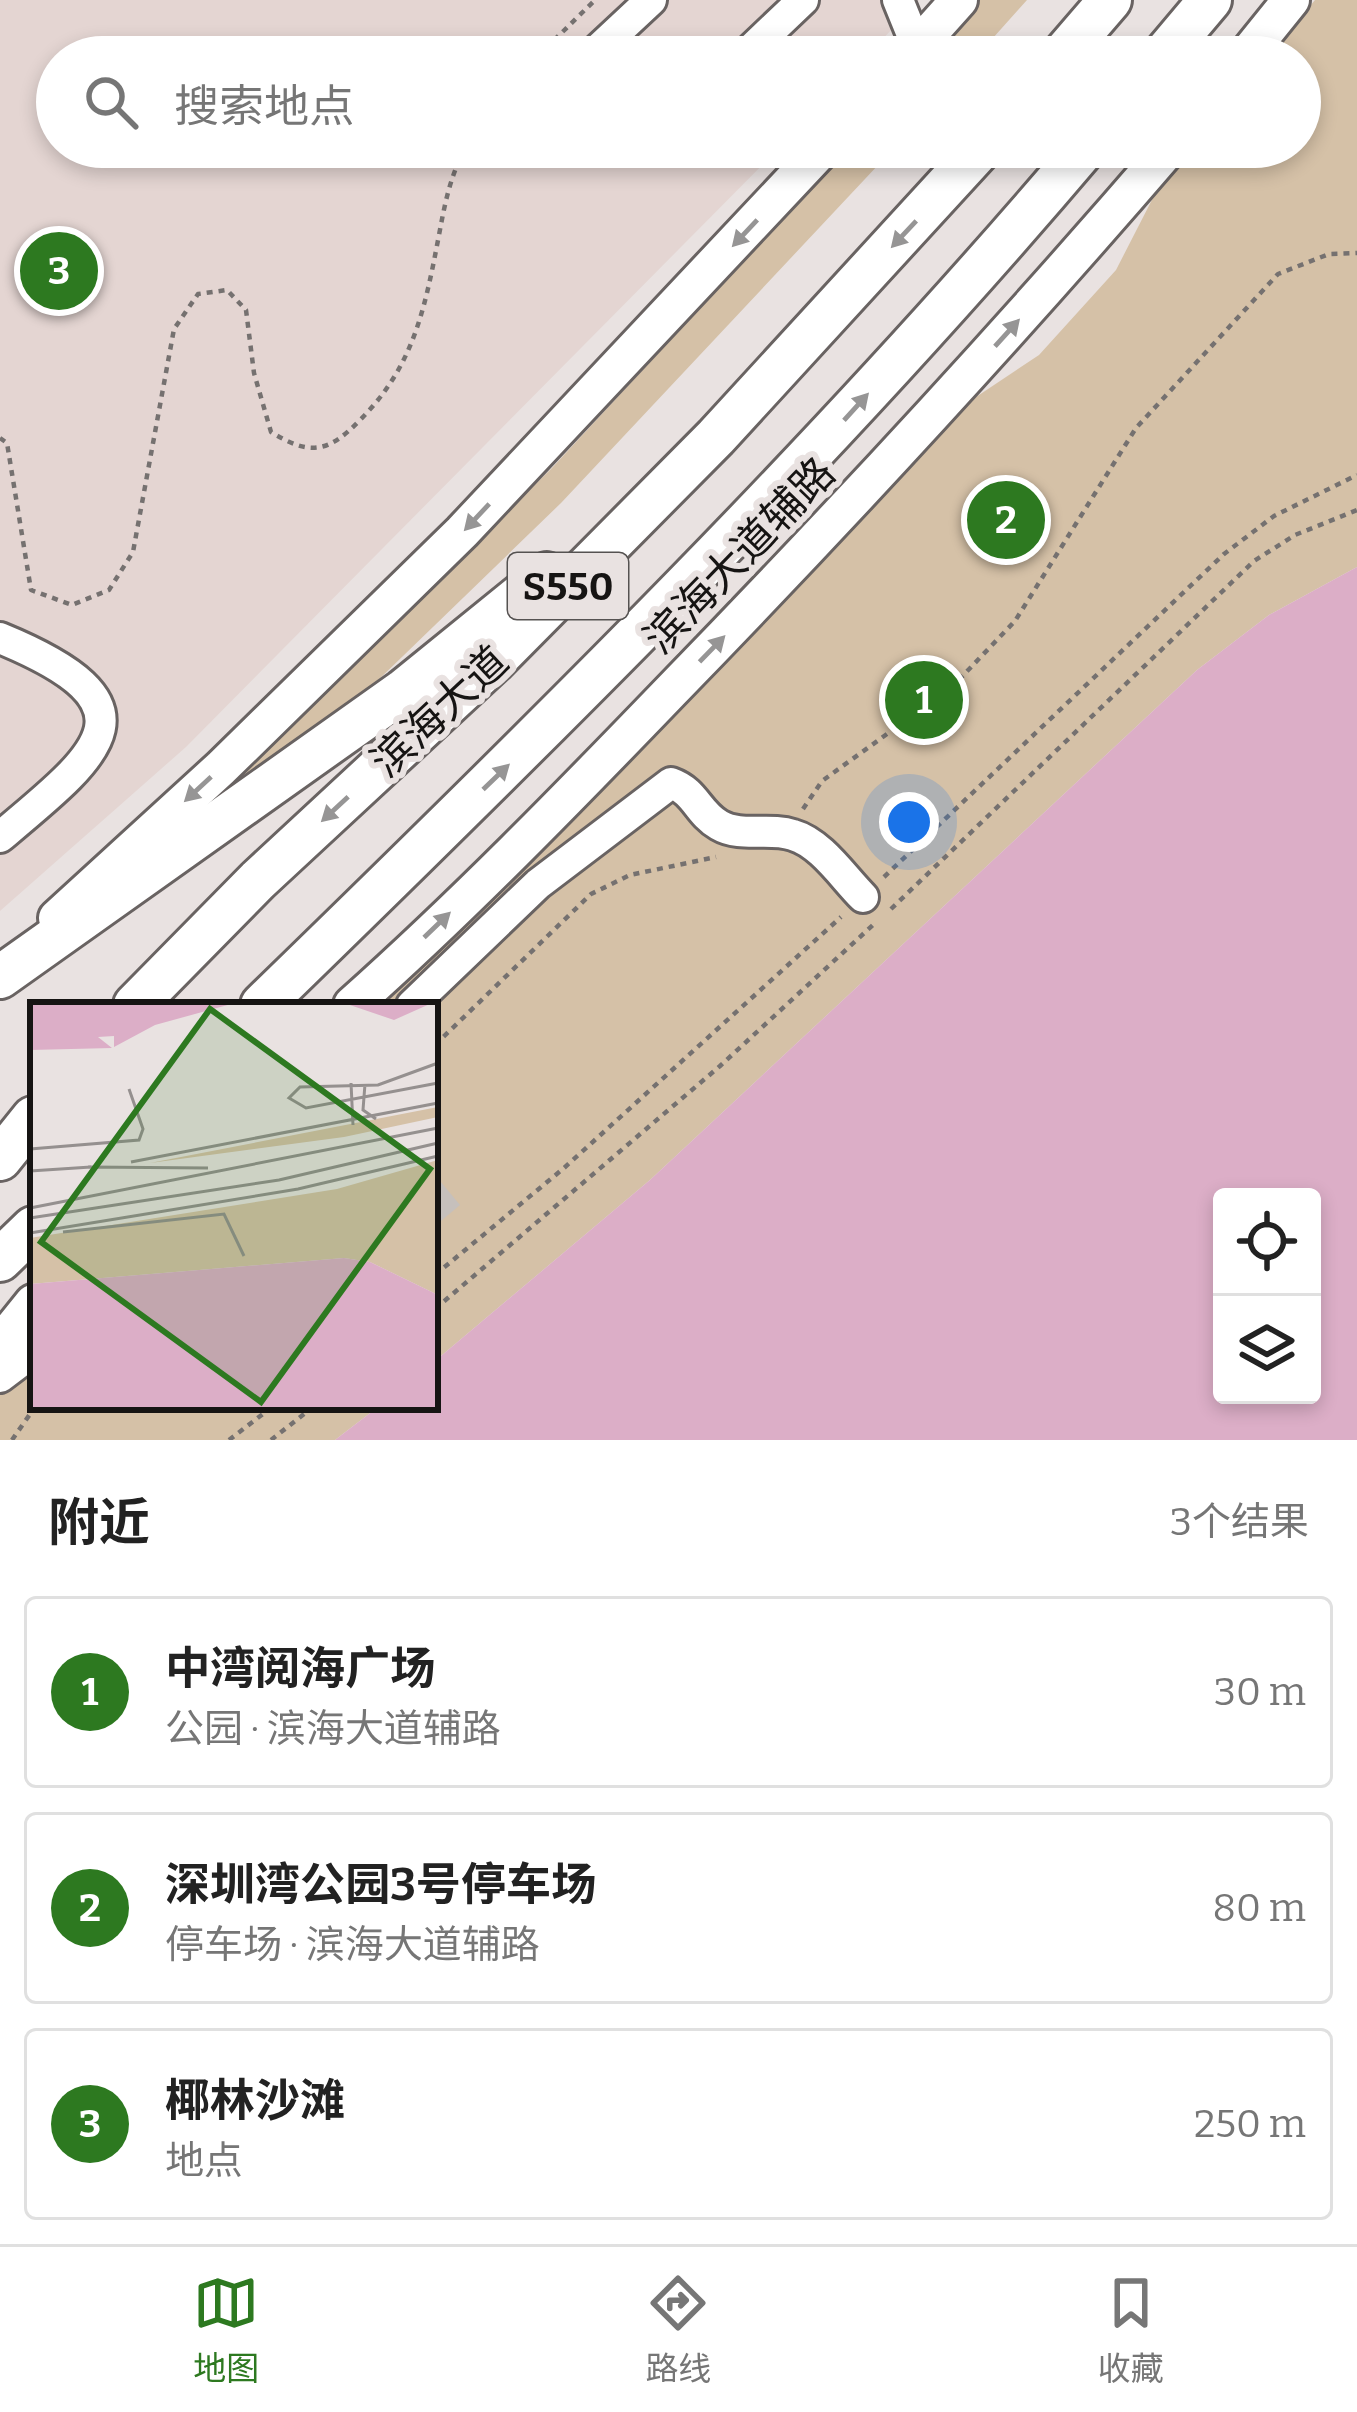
<!DOCTYPE html>
<html lang="zh">
<meta charset="utf-8">
<style>
:root{--surface:#fff;--page:#f6f6f6;--text:#222;--muted:#767676;--line:#e0e0e0;--accent:#2d7920}
body{margin:0;font-family:Bitter,"Noto Sans SC",serif;background:var(--page);color:var(--text)}
.controls{position:absolute;right:36px;bottom:36px;display:grid;overflow:hidden;border-radius:12px;box-shadow:0 6px 18px #0003}
.controls button{width:108px;height:108px;display:grid;place-items:center;padding:0;border:0;border-bottom:3px solid var(--line);background:var(--surface);color:var(--text);font:60px sans-serif}
.you{position:absolute;left:909px;top:822px;width:42px;height:42px;margin:-30px;border:9px solid #fff;border-radius:50%;background:#1a73e8;box-shadow:0 0 0 18px #1a73e833}
.badge{display:grid;place-items:center;width:78px;height:78px;border-radius:50%;background:var(--accent);color:#fff;font-size:39px;font-weight:700}
.pin{position:absolute;translate:-50% -50%;border:6px solid #fff;box-shadow:0 3px 12px #0006}
.list{margin:0;padding:0;list-style:none}
h2{display:flex;justify-content:space-between;align-items:center;height:156px;margin:0;padding:0 48px;font-size:51px}
h2 small{font-size:39px;font-weight:400;color:var(--muted)}
.list li{display:grid;grid-template-columns:78px 1fr auto;gap:36px;align-items:center;box-sizing:border-box;height:192px;margin:0 24px 24px;padding:0 24px;border:3px solid var(--line);border-radius:12px}
.list b{display:block;font-size:45px;white-space:nowrap}
.list p{margin:0;font-size:39px;white-space:nowrap;color:var(--muted)}
.list em{font-size:39px;font-style:normal;color:var(--muted)}
.icon{flex:none;width:66px;height:66px;fill:none;stroke:currentColor;stroke-width:2;stroke-linecap:round;stroke-linejoin:round}
.map{position:relative;flex:none;width:1357px;height:1440px;overflow:hidden}
.search{position:absolute;background:var(--surface);box-shadow:0 6px 18px #0003;left:36px;right:36px;top:36px;height:132px;display:flex;align-items:center;gap:30px;box-sizing:border-box;padding:0 42px;border-radius:66px;color:var(--muted);font-size:45px}
.sheet{height:804px;background:var(--surface)}
nav{display:flex;justify-content:space-around;align-items:center;box-sizing:border-box;height:168px;border-top:3px solid var(--line);background:var(--surface);font-size:33px;color:var(--muted)}
nav a{display:grid;justify-items:center;gap:6px}
nav .on{color:var(--accent)}
.map>svg:first-child{display:block}
</style>
<div class="map">
<svg width="1357" height="1440" viewBox="0 0 1357 1440">
<rect width="100%" height="100%" fill="#e9e2e1"/>
<path fill="#e4d5d2" d="M0,0h919l-53,57h-809v90h723l-594,600 -186,164z"/>
<path fill="#d5c1a7" d="M979,0h48l-51,57h-46z
M1315,0h42v567l-88,48 -72,55 -547,510 -215,181v-356h-64l170,-161 204,-204 231,-243 63,-42 77,-85 41,-80 36,-43h107v-90h-33z
M849,147h46l-334,356 -189,183 -163,121 -1,-5 343,-333z
M33,1355v52h345l-43,33h-335v-47z"/>
<path fill="#dcaec7" fill-rule="evenodd" d="M1357,567v873h-1022l43,-33h57v-46l215,-181 547,-510 72,-55zM1222,1197h90v198h-90z"/>
<path fill="#c6c0bc" d="M440,1181l20,24 -25,21v-41z"/>
<g fill="none" stroke-linecap="round" stroke-linejoin="round">
<defs>
<path id="minor" d="M898,0l19,47
M590,57l61,-57
M743,57l60,-57
M612,147h7
M0,638c163,67 102,114 0,199
M412,1005l126,-121 133,-101c25,9 26,29 48,42 22,13 50,2 74,10 28,8 50,42 70,62
M0,1377l33,-25"/>
<path id="major" d="M908,57l51,-57
M1245,57l46,-57
M57,918l164,-150 241,-236 362,-385
M352,1005c111,-99 215,-206 318,-313 172,-177 339,-358 500,-545
M0,1344l33,-41"/>
<path id="highway" d="M1061,57l49,-57
M1162,57l48,-57
M0,977l403,-286 144,-117
M135,1005l123,-125 235,-218 223,-225 266,-290
M262,1005c285,-277 567,-555 824,-858
M0,1159l33,-41
M0,1260l33,-32"/>
</defs>
<use href="#minor" stroke="#696362" stroke-width="36"/>
<use href="#major" stroke="#696362" stroke-width="42"/>
<use href="#highway" stroke="#696362" stroke-width="48"/>
<path stroke="#757170" stroke-width="4.5" stroke-dasharray="6 6" stroke-linecap="butt" d="M537,57l58,-57
M0,438l7,5 24,147 41,15 37,-15 24,-38 41,-223 24,-35 29,-4 19,20 8,63 17,59c39,24 57,21 89,-12 54,-54 65,-112 79,-185 6,-32 11,-59 27,-88
M803,809l19,-28 130,-94 63,-66 121,-193 142,-154 51,-20 28,-1
M884,877l340,-323 50,-38 83,-41
M891,909l363,-348 41,-26 62,-25
M435,1045l156,-151 39,-19 86,-18
M435,1275l129,-107 277,-251
M435,1309l285,-243 154,-142
M12,1440l23,-33
M229,1440l43,-33
M271,1440l42,-33"/>
<use href="#minor" stroke="#fff" stroke-width="30"/>
<use href="#major" stroke="#fff" stroke-width="36"/>
<use href="#highway" stroke="#fff" stroke-width="42"/>
</g>
<defs><path id="oneway-solid" d="M-6-.8H1V-3.2L6.5 0L1 3.2V.8H-6Z" transform="scale(3)"/></defs>
<g fill="#969595">
<use href="#oneway-solid" transform="translate(745 233) rotate(133)"/>
<use href="#oneway-solid" transform="translate(904 234) rotate(133)"/>
<use href="#oneway-solid" transform="translate(1007 333) rotate(-48)"/>
<use href="#oneway-solid" transform="translate(856 407) rotate(-48)"/>
<use href="#oneway-solid" transform="translate(477 517) rotate(133)"/>
<use href="#oneway-solid" transform="translate(712 649) rotate(-46)"/>
<use href="#oneway-solid" transform="translate(496 777) rotate(-44)"/>
<use href="#oneway-solid" transform="translate(198 789) rotate(137)"/>
<use href="#oneway-solid" transform="translate(335 809) rotate(137)"/>
<use href="#oneway-solid" transform="translate(437 925) rotate(-44)"/>
</g>
<g text-anchor="middle" stroke-width="12" stroke-linejoin="round" paint-order="stroke">
<rect fill="#e9e2e1" stroke="#555251" stroke-width="3" x="508" y="553" width="120" height="66" rx="9"/>
<g font-size="39" font-weight="bold" fill="#161413">
<text x="568" y="600">S550</text>
</g>
<g font-size="42" fill="#161413" stroke="#e9e2e1">
<text transform="translate(739 555) rotate(-46)" y="15">滨海大道辅路</text>
<text transform="translate(439 711) rotate(-43)" y="15">滨海大道</text>
</g>
</g>
<g transform="translate(30 1002)">
<rect width="408" height="408" fill="#e9e2e1"/>
<path d="M408,105v10l-94,20 -194,26zM408,158v135l-68,-33 -26,-4 -314,26v-46l307,-49z" fill="#d5c1a7"/>
<path d="M1,1h204l-80,22 -41,22v-11l-16,1 14,11 -82,2zM314,1h88l-38,17zM314,256l26,4 68,33v114h-408v-125z" fill="#dcaec7"/>
<path fill="none" stroke="#95908f" stroke-width="3" d="M408,61l-60,22 -78,2 -11,11 17,10 132,-25M321,81l2,42M335,82l-2,26 13,9M0,147l109,-9 4,-11 -14,-40M101,160l307,-59M58,165l120,1M0,169l61,-4M0,206l408,-80M0,216l249,-38 159,-37M33,230l161,-18 20,42M0,231l268,-44 140,-33"/>
<path fill="#2d7920" fill-opacity="0.15" stroke="#2d7920" stroke-width="6" d="M180,7l220,160 -169,233 -220,-160z"/>
<rect width="408" height="408" fill="none" stroke="#161413" stroke-width="6"/>
</g>
</svg>
<div class="controls">
<button><svg class="icon" aria-label="locate" viewBox="0 0 24 24"><circle cx="12" cy="12" r="6"/><path d="M12 2v4M12 18v4M2 12h4M18 12h4"/></svg></button>
<button><svg class="icon" aria-label="layers" viewBox="0 0 24 24"><path d="M12 4l9 5-9 5-9-5zM3 14l9 5 9-5"/></svg></button>
</div>
<div class="you"></div>
<div class="pin badge" style="left:924px;top:700px">1</div>
<div class="pin badge" style="left:1006px;top:520px">2</div>
<div class="pin badge" style="left:59px;top:271px">3</div>
<div class="search"><svg class="icon" aria-label="search" viewBox="0 0 24 24"><circle cx="10" cy="10" r="6"/><path d="M15 15l6 6"/></svg>搜索地点</div>
</div>
<section class="sheet">
<h2>附近<small>3个结果</small></h2>
<ul class="list">
<li><span class="badge">1</span><div><b>中湾阅海广场</b><p>公园 · 滨海大道辅路</p></div><em>30 m</em></li>
<li><span class="badge">2</span><div><b>深圳湾公园3号停车场</b><p>停车场 · 滨海大道辅路</p></div><em>80 m</em></li>
<li><span class="badge">3</span><div><b>椰林沙滩</b><p>地点</p></div><em>250 m</em></li>
</ul>
</section>
<nav>
<a class="on"><svg class="icon" aria-label="map" viewBox="0 0 24 24"><path d="M3 6l6-2 6 2 6-2v14l-6 2-6-2-6 2zM9 4v14M15 6v14"/></svg>地图</a>
<a><svg class="icon" aria-label="directions" viewBox="0 0 24 24"><path d="M12 3l9 9-9 9-9-9zM9 14v-3h6M13 9l2 2-2 2"/></svg>路线</a>
<a><svg class="icon" aria-label="saved" viewBox="0 0 24 24"><path d="M7 4h10v16l-5-4-5 4z"/></svg>收藏</a>
</nav>
